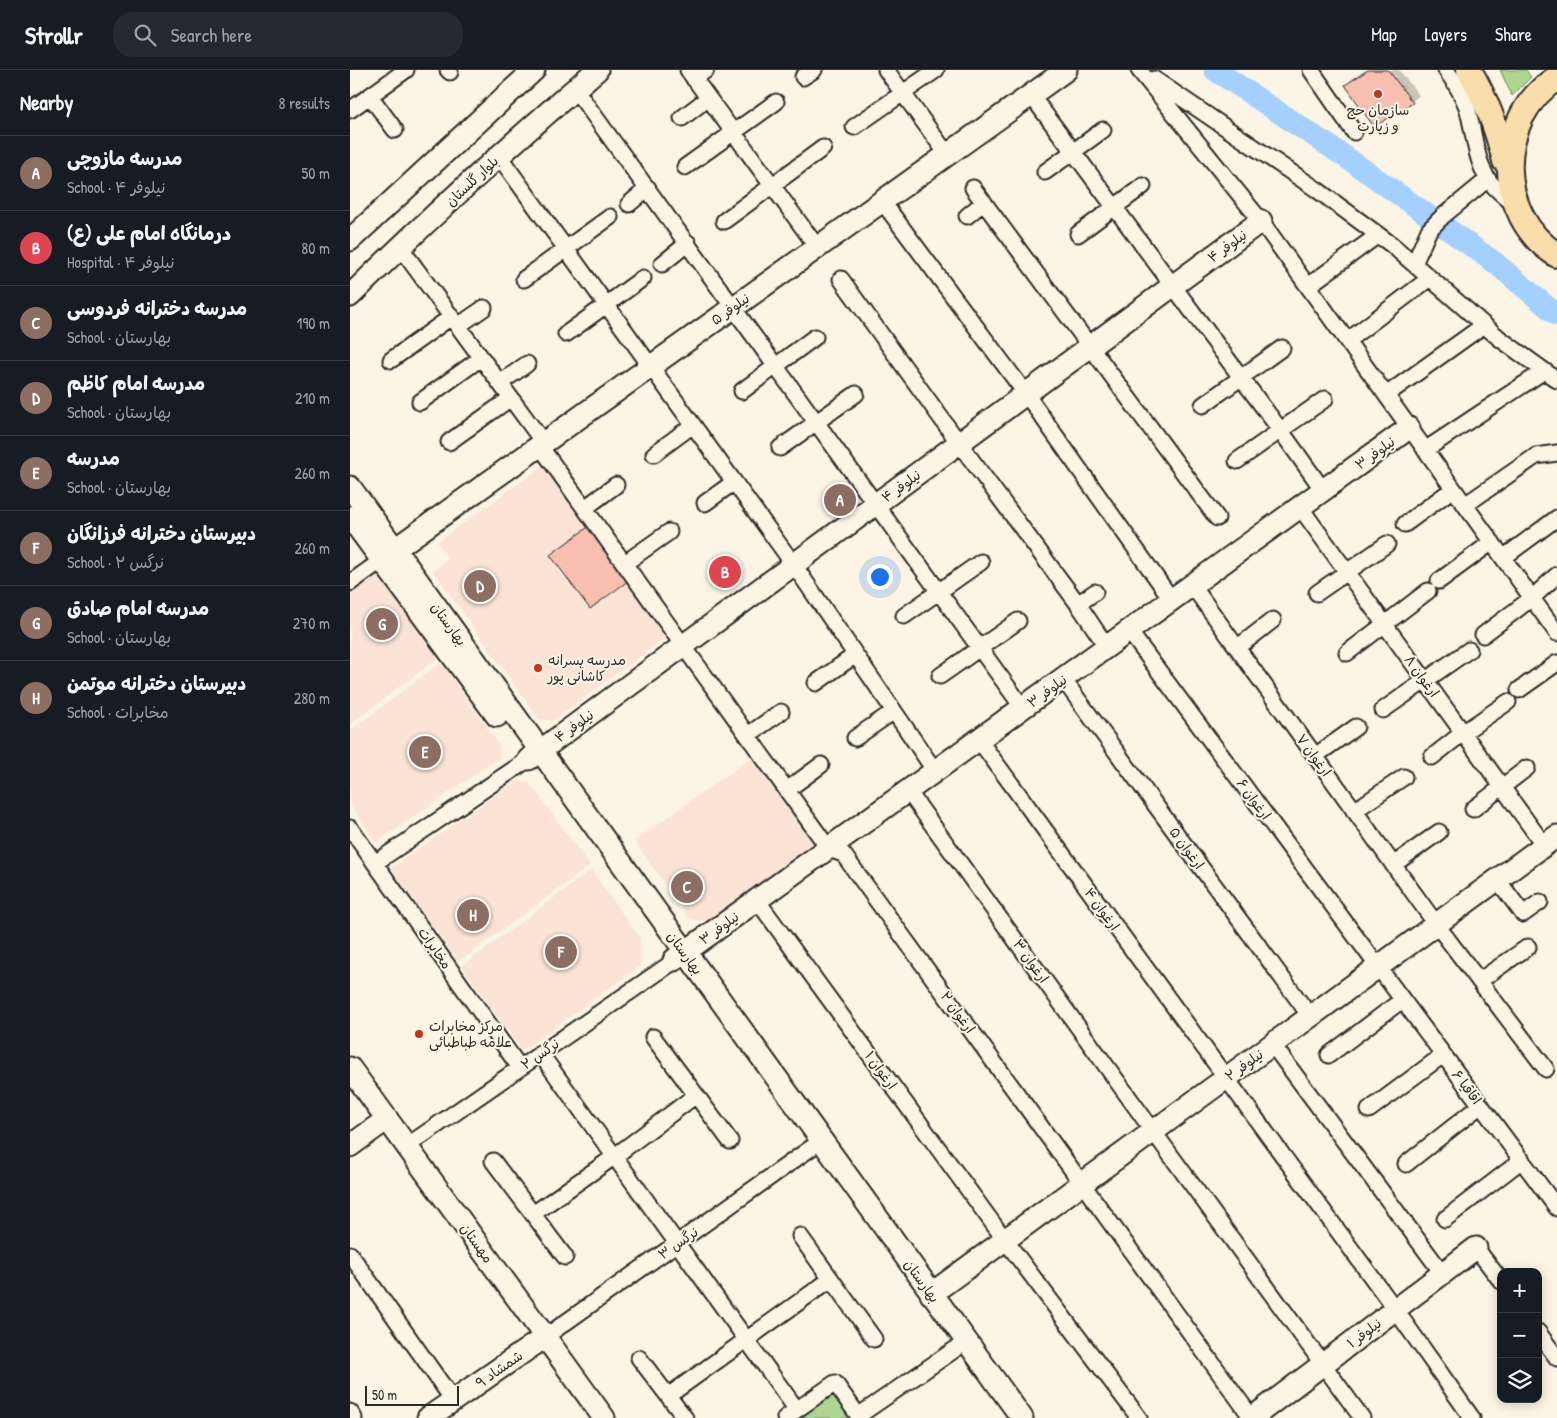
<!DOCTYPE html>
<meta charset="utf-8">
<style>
:root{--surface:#171b24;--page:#242831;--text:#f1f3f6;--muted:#9ea1a6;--line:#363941;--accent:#2563eb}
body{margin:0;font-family:"Patrick Hand","Playpen Sans Arabic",sans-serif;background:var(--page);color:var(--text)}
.controls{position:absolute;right:15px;bottom:15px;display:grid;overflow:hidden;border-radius:10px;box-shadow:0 2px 12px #0003}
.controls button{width:45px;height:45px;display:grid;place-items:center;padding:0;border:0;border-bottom:1px solid var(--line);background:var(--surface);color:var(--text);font:25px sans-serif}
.scale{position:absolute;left:15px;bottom:12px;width:94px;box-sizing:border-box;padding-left:5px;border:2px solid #2b2b2b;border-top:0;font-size:14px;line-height:18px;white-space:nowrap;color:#2b2b2b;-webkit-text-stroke:4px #fcf5e5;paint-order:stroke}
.you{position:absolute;left:529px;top:506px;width:18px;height:18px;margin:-12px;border:4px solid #fff;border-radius:50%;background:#1a73e8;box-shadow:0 0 0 8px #1a73e833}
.badge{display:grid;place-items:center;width:32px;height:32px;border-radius:50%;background:var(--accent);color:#fff;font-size:16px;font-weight:700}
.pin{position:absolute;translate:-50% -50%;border:2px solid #fff;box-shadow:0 1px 5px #0006}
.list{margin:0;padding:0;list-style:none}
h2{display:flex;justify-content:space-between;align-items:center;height:65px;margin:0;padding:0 20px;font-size:21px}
h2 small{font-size:16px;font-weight:400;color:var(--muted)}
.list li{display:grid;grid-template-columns:32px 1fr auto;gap:15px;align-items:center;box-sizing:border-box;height:75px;padding:0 20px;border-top:1px solid var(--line)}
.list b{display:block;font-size:19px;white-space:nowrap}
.list p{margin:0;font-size:16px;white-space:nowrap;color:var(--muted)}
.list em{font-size:16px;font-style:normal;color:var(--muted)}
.icon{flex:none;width:28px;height:28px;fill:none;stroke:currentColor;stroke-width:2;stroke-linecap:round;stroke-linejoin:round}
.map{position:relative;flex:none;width:1207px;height:1348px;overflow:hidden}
header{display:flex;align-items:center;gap:30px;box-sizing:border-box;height:70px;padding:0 25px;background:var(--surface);border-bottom:1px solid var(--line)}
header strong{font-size:24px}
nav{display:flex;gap:28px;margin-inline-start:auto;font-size:18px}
.search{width:350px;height:45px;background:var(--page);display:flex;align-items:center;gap:12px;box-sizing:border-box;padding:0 18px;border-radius:20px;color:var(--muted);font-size:19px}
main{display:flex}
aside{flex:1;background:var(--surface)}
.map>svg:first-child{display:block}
</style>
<header>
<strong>Strollr</strong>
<div class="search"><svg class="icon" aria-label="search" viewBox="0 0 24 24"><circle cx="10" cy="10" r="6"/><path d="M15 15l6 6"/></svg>Search here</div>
<nav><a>Map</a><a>Layers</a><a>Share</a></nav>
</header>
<main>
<aside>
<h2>Nearby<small>8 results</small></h2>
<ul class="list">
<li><span class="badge" style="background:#8d6e63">A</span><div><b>مدرسه مازوچی</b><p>School · نیلوفر ۴</p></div><em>50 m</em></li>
<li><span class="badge" style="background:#e0444e">B</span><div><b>درمانگاه امام علی (ع)</b><p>Hospital · نیلوفر ۴</p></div><em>80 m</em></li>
<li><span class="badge" style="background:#8d6e63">C</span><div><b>مدرسه دخترانه فردوسی</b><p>School · بهارستان</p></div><em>190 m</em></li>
<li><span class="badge" style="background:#8d6e63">D</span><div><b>مدرسه امام کاظم</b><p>School · بهارستان</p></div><em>210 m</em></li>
<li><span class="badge" style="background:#8d6e63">E</span><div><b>مدرسه</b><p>School · بهارستان</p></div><em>260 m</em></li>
<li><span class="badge" style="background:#8d6e63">F</span><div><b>دبیرستان دخترانه فرزانگان</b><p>School · نرگس ۲</p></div><em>260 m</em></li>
<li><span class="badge" style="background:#8d6e63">G</span><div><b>مدرسه امام صادق</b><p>School · بهارستان</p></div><em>270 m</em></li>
<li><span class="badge" style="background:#8d6e63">H</span><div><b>دبیرستان دخترانه موتمن</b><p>School · مخابرات</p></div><em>280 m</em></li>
</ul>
</aside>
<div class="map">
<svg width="1207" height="1348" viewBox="0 0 1207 1348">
<rect width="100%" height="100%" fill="#fcf5e5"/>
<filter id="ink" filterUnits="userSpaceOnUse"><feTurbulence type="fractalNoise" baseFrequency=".02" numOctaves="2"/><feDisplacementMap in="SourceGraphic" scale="10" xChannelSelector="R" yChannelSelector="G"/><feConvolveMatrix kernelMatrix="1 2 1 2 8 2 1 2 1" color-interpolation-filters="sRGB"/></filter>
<g filter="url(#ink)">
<path fill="#fbe4d5" d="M194,395l44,62 -38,28 17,23 23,31 38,-28 40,55 -116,85 -13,-2 -106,-148 16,-12 -12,-17z
M26,500l63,87 -89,67v-134z
M91,592l59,84 -1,12 -123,85 -26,-39v-73z
M404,686l65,90 -111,76 -19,-4 -55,-77z
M166,711l13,1 61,84 -132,96 -67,-94z
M241,800l49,68v28l-118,85 -60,-85z"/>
<path fill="#afd691" stroke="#6d805e" d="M1150,0h26l5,7 -19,19z
M485,1321l19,27h-57z"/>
<path fill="#0003" d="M1016,0h33l20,25 -7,7 -66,-17 7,-7z
M246,451l38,52 -83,-18 7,-7z"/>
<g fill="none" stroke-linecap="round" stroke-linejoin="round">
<path stroke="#a4d0fe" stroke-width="22" d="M865,0l135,90 144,102 63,53"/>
</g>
<path fill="#f8beb0" stroke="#2b2b2b" d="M1018,0h20l25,33 -39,24 -29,-42z
M238,457l40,54 -38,28 -40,-54z"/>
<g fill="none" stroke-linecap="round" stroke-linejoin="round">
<defs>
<path id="street" d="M98,0l2,2
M338,0l129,177
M536,0l61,84
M789,0l122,151 296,412
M961,0l43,62
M1096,0c8,11 16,24 21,37 7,24 8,50 20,71 7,11 19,19 28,27
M453,7l11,-7
M344,9l12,-9
M804,9l162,110 76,56 107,93 58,42
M225,19l448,619
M681,25l250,336 42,59
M20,26l25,34
M0,40l56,-40
M332,48l26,-20
M504,57l82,-57
M149,86l295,409 141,206
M335,97l91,-65
M695,102l58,-42
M623,118l244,330
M532,131l144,193 146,206
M279,134l19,-16
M617,146l17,-14
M374,151l99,-73
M728,164l65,-48
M50,177l143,195 2,11 284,396 14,5 409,564
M312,194l26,-21
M1064,194l15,-34 14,-14 45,-37
M174,209l86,-62
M491,209l118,164 119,161 29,43
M958,216l70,-51
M108,256l26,-18
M216,264l77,-56
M997,271l83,-63
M41,290l60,-43
M150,313l27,-19
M392,321l73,-54
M1036,325l98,-70
M70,332l61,-44
M853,335l79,-57
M99,372l62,-44
M430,378l76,-54
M1075,380l119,-79
M304,384l39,-29
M887,391l88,-62
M355,433l29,-21
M1115,435l71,-49 21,-3
M950,437l244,338
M235,438l31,-23
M1055,454l48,-35
M1153,488l54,-40
M275,493l44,-31
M1089,511l53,-39
M0,513l32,-23
M842,515l244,339 110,145
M967,523l70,-49
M728,534l17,-12
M554,546l77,-54
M779,561l428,577
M1133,565l49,-37 25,-23
M887,578l36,-28
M997,583l81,-62
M590,606l78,-55
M713,609l247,337
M466,613l39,-28
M1169,620l38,-27
M1033,640l86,-60
M398,665l33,-23
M505,668l39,-27
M629,670l416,569 77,109
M965,686l41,-29
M1082,687l32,-25 44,-30
M437,720l34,-25
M558,721l245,340 209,287
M1123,739l54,-41
M1004,741l50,-34
M0,758l170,240
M25,793l154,-104
M1043,795l46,-33
M1147,809l26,35 17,-12
M407,830l248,340 134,178
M1129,911l49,-34
M303,967l77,104
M922,974l171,230
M190,983l257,357
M979,985l73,-55
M1019,1040l74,-55
M57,1076l266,-184
M143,1091l72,96
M1056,1094l75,-59
M183,1144l82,-58 81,-61
M1095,1149l77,-59
M450,1166l74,103
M1126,1178l25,33
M0,1184l103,146
M1188,1262l19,26
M195,1267l266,-189
M289,1288l46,60
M318,1326l163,-117
M0,1342l4,6
M508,1346l99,-68
M435,1348l50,-35 25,35"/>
<path id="secondary" d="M0,170l184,-170
M0,226c79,-78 162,-153 247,-226
M0,417l672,931
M0,447l147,199
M45,479l671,-479
M179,689l732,-538
M324,890l735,-532
M0,998l254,350
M0,1076l37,-27
M581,1224l626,-458
M78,1348l117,-81
M902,1348l224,-170"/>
<path id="primary" d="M1119,0c17,29 28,58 36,91
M1207,8c-63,39 -63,138 0,177"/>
</defs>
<use href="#street" stroke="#2b2b2b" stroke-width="19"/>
<use href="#secondary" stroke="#2b2b2b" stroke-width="25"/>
<use href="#primary" stroke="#2b2b2b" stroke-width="28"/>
<use href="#street" stroke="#fcf5e5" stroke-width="15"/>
<use href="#secondary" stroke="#fcf5e5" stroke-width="21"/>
<use href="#primary" stroke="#f9deab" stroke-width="24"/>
</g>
</g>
<g fill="#c8321e" stroke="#fcf5e5" stroke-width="2">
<circle cx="1028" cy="24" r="5"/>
<circle cx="188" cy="598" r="5"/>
<circle cx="69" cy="964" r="5"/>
</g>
<g text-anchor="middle" stroke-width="4" stroke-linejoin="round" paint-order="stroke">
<g font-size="14" fill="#2b2b2b" stroke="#fcf5e5" text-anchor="start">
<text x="1028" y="45" text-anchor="middle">سازمان حج<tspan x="1028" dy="16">و زیارت</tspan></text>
<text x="198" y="595">مدرسه پسرانه<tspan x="198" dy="16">کاشانی پور</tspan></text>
<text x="79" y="961">مرکز مخابرات<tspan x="79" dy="16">علامه طباطبائی</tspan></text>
</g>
<g font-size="14" fill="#2b2b2b" stroke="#fcf5e5">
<text transform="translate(122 111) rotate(-43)" y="5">بلوار گلستان</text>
<text transform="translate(877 176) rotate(-36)" y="5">نیلوفر ۴</text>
<text transform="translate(380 239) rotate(-35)" y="5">نیلوفر ۵</text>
<text transform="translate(1025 383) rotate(-36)" y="5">نیلوفر ۳</text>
<text transform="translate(551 416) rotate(-36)" y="5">نیلوفر ۴</text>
<text transform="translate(99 554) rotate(54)" y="5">بهارستان</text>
<text transform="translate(1072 606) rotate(54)" y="5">ارغوان ۸</text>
<text transform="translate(697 621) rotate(-36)" y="5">نیلوفر ۳</text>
<text transform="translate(224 656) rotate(-36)" y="5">نیلوفر ۴</text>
<text transform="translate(964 685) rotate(54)" y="5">ارغوان ۷</text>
<text transform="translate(904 729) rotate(54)" y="5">ارغوان ۶</text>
<text transform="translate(837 778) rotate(54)" y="5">ارغوان ۵</text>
<text transform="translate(752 839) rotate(54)" y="5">ارغوان ۴</text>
<text transform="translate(369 858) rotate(-36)" y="5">نیلوفر ۳</text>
<text transform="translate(85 878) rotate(55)" y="5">مخابرات</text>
<text transform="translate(335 883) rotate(54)" y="5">بهارستان</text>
<text transform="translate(681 891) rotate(54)" y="5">ارغوان ۳</text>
<text transform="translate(608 942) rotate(54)" y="5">ارغوان ۲</text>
<text transform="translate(190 984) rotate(-35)" y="5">نرگس ۲</text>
<text transform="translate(894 995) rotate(-36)" y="5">نیلوفر ۲</text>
<text transform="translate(531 1000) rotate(54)" y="5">ارغوان ۱</text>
<text transform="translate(1117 1017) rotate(53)" y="5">اقاقیا ۶</text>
<text transform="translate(127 1173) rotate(54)" y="5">مهستان</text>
<text transform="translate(328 1173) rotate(-35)" y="5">نرگس ۳</text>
<text transform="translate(572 1211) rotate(54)" y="5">بهارستان</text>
<text transform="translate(1014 1263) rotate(-37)" y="5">نیلوفر ۱</text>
<text transform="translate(149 1299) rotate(-35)" y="5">شمشاد ۹</text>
</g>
</g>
</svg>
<div class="controls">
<button>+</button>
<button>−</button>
<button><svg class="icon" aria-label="layers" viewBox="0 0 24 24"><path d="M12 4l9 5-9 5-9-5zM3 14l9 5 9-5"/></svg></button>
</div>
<div class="scale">50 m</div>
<div class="you"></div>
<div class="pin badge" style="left:490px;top:430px;background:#8d6e63">A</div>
<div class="pin badge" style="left:375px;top:502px;background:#e0444e">B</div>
<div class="pin badge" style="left:337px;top:817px;background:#8d6e63">C</div>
<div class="pin badge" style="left:130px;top:516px;background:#8d6e63">D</div>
<div class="pin badge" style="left:75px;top:682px;background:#8d6e63">E</div>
<div class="pin badge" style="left:211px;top:882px;background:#8d6e63">F</div>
<div class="pin badge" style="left:32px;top:554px;background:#8d6e63">G</div>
<div class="pin badge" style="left:123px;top:845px;background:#8d6e63">H</div>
</div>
</main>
